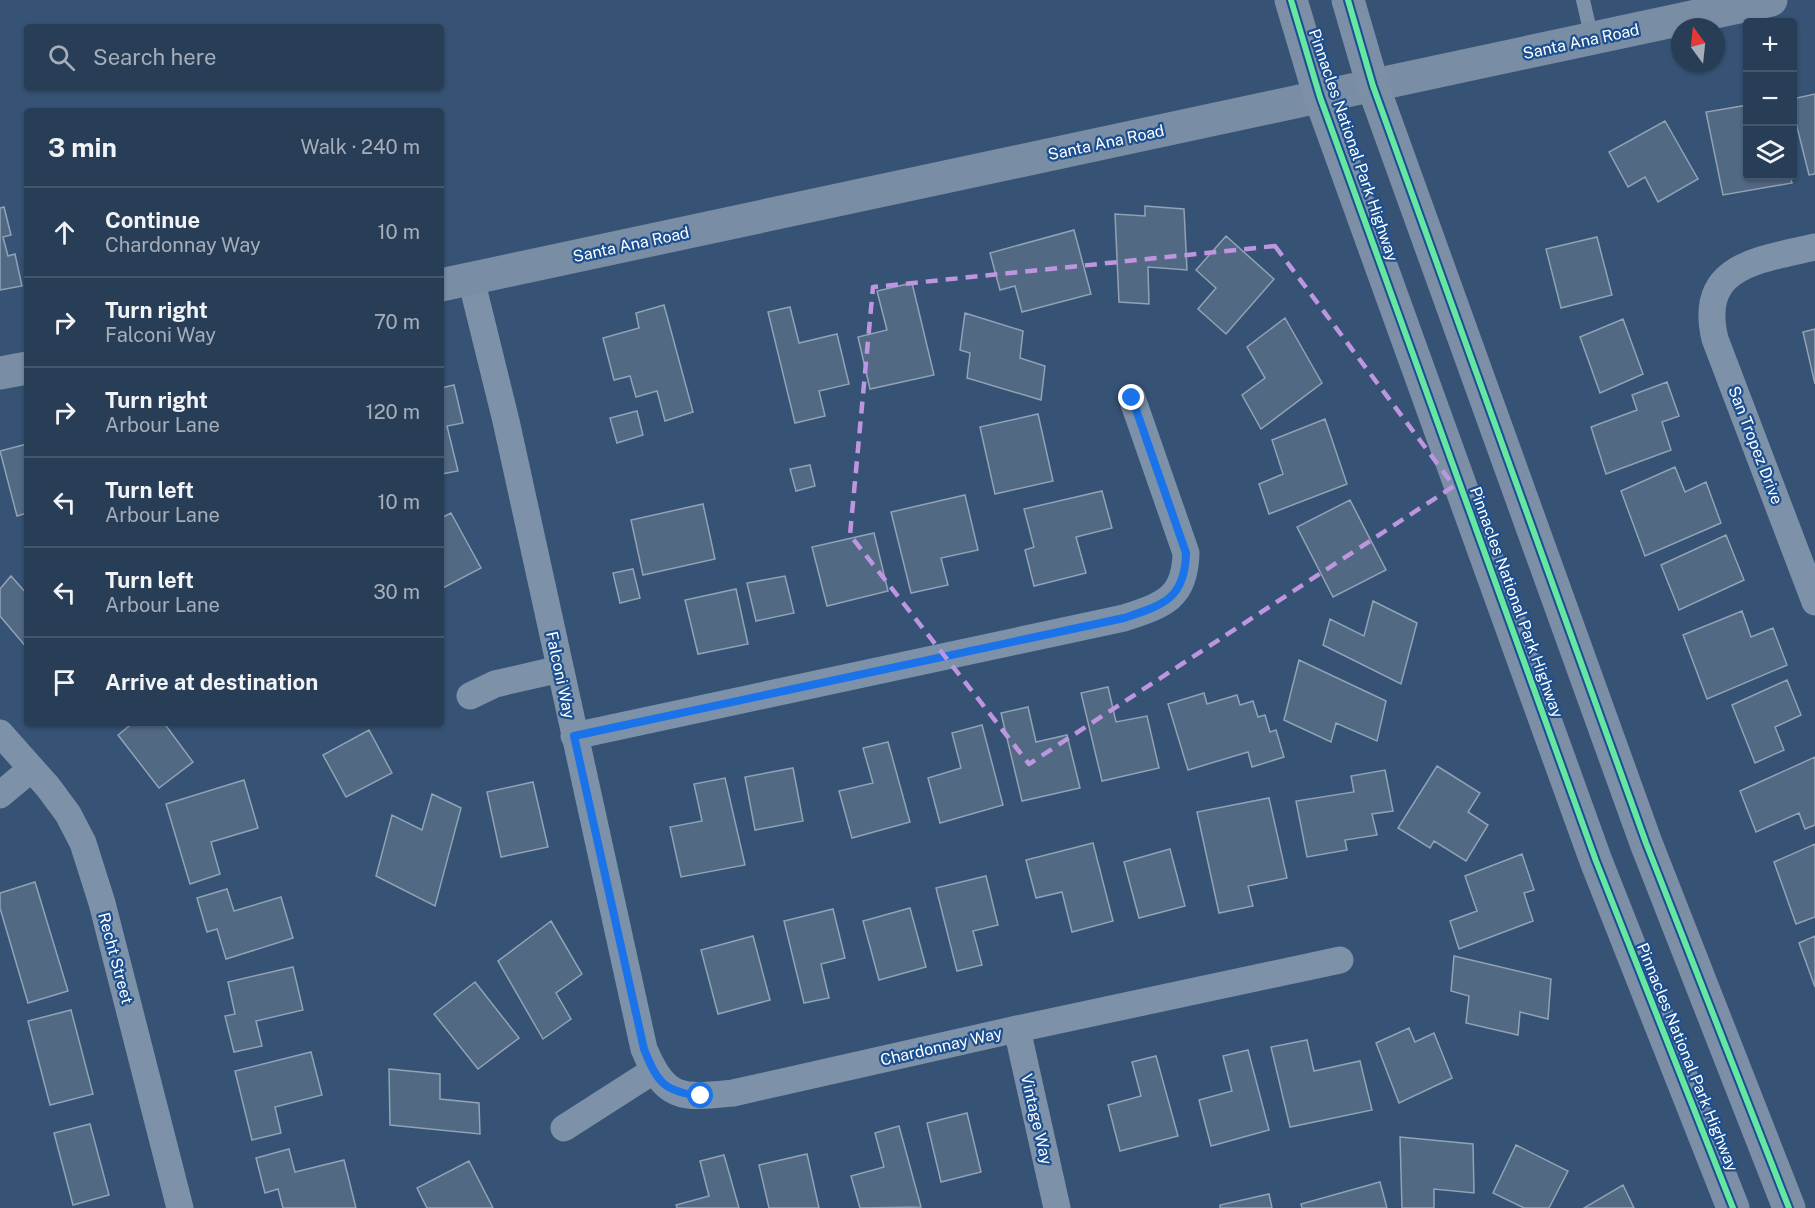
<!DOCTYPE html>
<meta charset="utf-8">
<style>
:root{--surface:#283e57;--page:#30455d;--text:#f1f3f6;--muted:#a5aeba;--line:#44576d}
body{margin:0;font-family:"Public Sans",sans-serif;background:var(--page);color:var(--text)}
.controls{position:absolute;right:18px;top:18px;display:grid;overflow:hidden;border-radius:6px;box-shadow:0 2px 4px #0004}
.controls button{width:54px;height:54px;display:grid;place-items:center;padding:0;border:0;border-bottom:2px solid var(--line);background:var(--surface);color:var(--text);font:30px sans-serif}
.compass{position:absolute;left:1671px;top:18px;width:54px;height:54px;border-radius:50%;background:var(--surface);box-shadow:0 2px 4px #0004;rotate:345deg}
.stop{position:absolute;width:18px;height:18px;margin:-14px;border:4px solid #1a73e8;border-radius:50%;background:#fff}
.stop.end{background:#1a73e8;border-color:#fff;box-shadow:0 2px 6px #0008}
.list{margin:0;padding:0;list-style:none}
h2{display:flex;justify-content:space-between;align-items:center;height:78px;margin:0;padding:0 24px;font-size:26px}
h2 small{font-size:20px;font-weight:400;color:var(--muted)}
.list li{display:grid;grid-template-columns:39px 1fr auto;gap:18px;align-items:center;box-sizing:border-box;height:90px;padding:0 24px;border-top:2px solid var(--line)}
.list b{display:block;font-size:22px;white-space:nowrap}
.list p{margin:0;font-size:20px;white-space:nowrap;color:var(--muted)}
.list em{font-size:20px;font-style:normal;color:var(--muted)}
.icon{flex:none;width:33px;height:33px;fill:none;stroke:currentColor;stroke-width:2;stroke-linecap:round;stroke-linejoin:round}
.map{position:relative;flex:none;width:1815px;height:1208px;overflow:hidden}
.search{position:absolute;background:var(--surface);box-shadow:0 2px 4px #0004;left:24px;top:24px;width:420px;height:66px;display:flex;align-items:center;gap:15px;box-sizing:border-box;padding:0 21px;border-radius:6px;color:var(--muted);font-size:22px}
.panel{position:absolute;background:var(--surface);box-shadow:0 2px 4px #0004;left:24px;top:108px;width:420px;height:618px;border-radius:6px}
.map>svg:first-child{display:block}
</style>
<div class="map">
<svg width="1815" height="1208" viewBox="0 0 1815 1208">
<rect width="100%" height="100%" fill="#365274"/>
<path fill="#526984" stroke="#92a2b6" stroke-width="1.5" d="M1815,94v80l-6,1 -17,-68v-8z
M1748,105v71h42l2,7 -69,12 -17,-83z
M1665,121l33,58 -40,23 -13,-25 -17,10 -19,-35z
M1145,206l39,3 3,61 -39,-3 1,37 -30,-2 -4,-88 30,2z
M4,207l7,28 -8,2 5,19 7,-2 7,32 -22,4v-82z
M1074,230l17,64 -69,18 -7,-26 -15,4 -10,-37z
M1226,236l48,43 -48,55 -28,-25 18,-21 -20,-18z
M1597,237l15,58 -51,13 -15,-59z
M912,283l22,92 -64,14 -12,-52 29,-7 -10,-39z
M664,305l29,107 -28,9 -8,-30 -21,6 -6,-21 -16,4 -11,-42 36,-10 -3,-15z
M790,307l9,36 38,-9 12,50 -30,7 6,25 -30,7 -27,-111z
M965,313l58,18 -3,27 25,8 -4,34 -74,-22 3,-25 -10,-3z
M1285,318l37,65 -61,46 -19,-34 23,-17 -18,-31z
M1623,319l20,55 -43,19 -20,-56z
M1815,329v55l-12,-52z
M1667,382l12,34 -17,6 9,28 -65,24 -15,-47 46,-17 -5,-15z
M454,385l9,38 -16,3 11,45 -17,3v-86z
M637,411l6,24 -26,8 -7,-25z
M1038,414l15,67 -58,13 -15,-67z
M1325,419l22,65 -78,30 -10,-30 24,-10 -11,-34z
M27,444v69l-10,3 -17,-65z
M810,465l5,21 -19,5 -6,-22z
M1675,467l10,25 21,-10 15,41 -76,33 -24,-65z
M1102,491l10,37 -36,9 10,36 -52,13 -9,-36 9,-3 -10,-38z
M965,495l13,55 -37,8 7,27 -37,8 -20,-81z
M1350,500l36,70 -53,27 -36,-70z
M703,504l12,55 -72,16 -12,-55z
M451,513l30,55 -40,21v-71z
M874,533l14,58 -61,15 -15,-59z
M1726,535l18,45 -65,30 -18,-45z
M633,569l7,29 -20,5 -7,-30z
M11,576l16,18v54l-27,-32v-27z
M785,576l9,37 -38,8 -9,-38z
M736,589l12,55 -50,10 -13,-54z
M1373,601l44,22 -16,61 -78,-39 7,-26 34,17z
M1742,611l9,26 22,-9 14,37 -80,34 -24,-64z
M1299,660l87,41 -9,40 -41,-18 -5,19 -47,-22z
M1787,680l14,35 -26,12 9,23 -29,13 -23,-58z
M1108,687l8,35 31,-6 12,52 -57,13 -21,-88z
M1204,693l3,11 30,-9 3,10 13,-4 5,16 7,-2 5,17 6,-2 8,27 -32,10 -4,-15 -60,18 -20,-66z
M1028,707l8,35 31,-7 13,53 -58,13 -21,-88z
M133,723h31l29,39 -34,26 -41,-53z
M982,725l21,80 -63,18 -12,-45 33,-10 -9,-35z
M369,730l23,43 -46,24 -23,-42z
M888,742l22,80 -58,16 -13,-47 34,-8 -10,-35z
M1815,757v68l-10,4 -6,-16 -43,19 -16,-41z
M1437,766l43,27 -12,19 20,13 -22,36 -32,-20 -4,7 -32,-20z
M793,768l10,53 -48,9 -10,-53z
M1385,770l8,41 -21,3 5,21 -32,5 2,10 -40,7 -11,-56 58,-9 -3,-16z
M725,778l20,87 -64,12 -11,-50 32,-6 -8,-37z
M244,780l14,48 -47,14 9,32 -30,10 -24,-80z
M533,782l15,65 -47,10 -14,-65z
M432,794l29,14 -26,98 -59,-30 16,-61 30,15z
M1269,798l18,80 -39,8 5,20 -34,7 -22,-101z
M1093,843l20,78 -41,11 -10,-40 -26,6 -10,-38z
M1815,844v73l-19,7 -22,-62z
M1170,849l15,57 -46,12 -15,-56z
M1522,854l12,36 -10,3 9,28 -74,28 -9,-28 27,-10 -12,-35z
M986,876l12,49 -25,6 9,34 -25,6 -21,-83z
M35,882l33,109 -40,12 -28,-95v-15z
M227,889l7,22 47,-14 12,41 -67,21 -9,-30 -10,3 -10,-34z
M910,908l16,59 -47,13 -16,-59z
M833,909l12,49 -24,6 8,34 -25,5 -20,-82z
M551,921l31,53 -26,19 15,26 -28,20 -45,-78z
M753,936l17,64 -52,14 -17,-64z
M1815,936v51l-16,-44z
M1454,956l97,23 -3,40 -28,-7 -2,23 -52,-12 3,-27 -18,-5z
M293,967l10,43 -47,11 6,25 -28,6 -9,-36 10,-2 -7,-32z
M475,982l44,56 -41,31 -44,-55z
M71,1010l22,84 -43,11 -22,-84z
M1409,1028l6,14 19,-9 18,45 -53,25 -23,-60z
M1307,1040l7,31 46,-10 12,49 -82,17 -19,-80z
M1248,1050l21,80 -58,16 -12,-46 33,-9 -9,-35z
M311,1052l11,43 -47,12 6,26 -29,7 -17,-69z
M1156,1056l22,80 -58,15 -12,-46 33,-9 -9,-34z
M389,1069l51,5v25l39,4 1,31 -90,-9z
M967,1113l14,59 -40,10 -14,-59z
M90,1124l19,71 -36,10 -19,-72z
M899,1126l22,81 -61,1 -9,-32 33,-9 -9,-34z
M1400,1137l73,7 1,49 -40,-4v19h-32z
M1516,1145l52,26 -19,37h-25l-31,-15z
M289,1149l6,23 49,-12 12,48h-73l-5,-19 -13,4 -9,-35z
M807,1154l12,54h-50l-10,-43z
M724,1155l15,53h-62l-1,-3 33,-9 -9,-35z
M469,1161l24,47h-66l-10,-20z
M1380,1182l7,26h-85l-1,-4z
M1623,1185l11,23h-50z
M1269,1194l3,14h-52v-3z"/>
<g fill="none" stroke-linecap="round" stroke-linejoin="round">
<path stroke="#7d92a8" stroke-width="14" d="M1583,0l9,39"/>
<path stroke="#7d92a8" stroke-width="27" d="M1815,247c-55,13 -118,17 -100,92l100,263
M471,279l35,142 138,628c22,52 38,49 89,44l284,-64 323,-69
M470,696l25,-12 65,-15
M0,733l48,54 20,27 15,29 19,60 78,305
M574,736l550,-118c39,-13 61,-19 62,-65l-54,-155
M0,795l31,-26
M1017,1029l40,179
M564,1128l89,-57"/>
<path stroke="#798da4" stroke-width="33" d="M441,285l1330,-285
M0,373l27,-5"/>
<path stroke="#7d8ea7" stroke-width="33" d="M1291,0l29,97 276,764 137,347
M1348,0l25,86 273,757 143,365"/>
<defs>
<path id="cycleway" d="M1291,0l29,97 276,764 137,347
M1348,0l25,86 273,757 143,365"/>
</defs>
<use href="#cycleway" stroke="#1b4f8f" stroke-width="10"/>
<use href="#cycleway" stroke="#66e7a1" stroke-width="6"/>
</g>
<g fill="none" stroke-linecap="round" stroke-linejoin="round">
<path stroke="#1a73e8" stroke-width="8" d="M701,1096c-37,-4 -44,-14 -57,-47l-70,-313 550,-118c39,-13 61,-19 62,-65l-54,-155"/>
</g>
<path fill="none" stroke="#bd96df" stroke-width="4.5" stroke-dasharray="12 8" stroke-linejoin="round" d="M1275,246l179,240 -425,278 -179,-229 23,-248z"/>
<g text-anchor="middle" stroke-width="4.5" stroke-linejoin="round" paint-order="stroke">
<g font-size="16" fill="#fff" stroke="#1b4f8f">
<text transform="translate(1581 41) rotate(-12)" y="6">Santa Ana Road</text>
<text transform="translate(1106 142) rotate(-12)" y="6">Santa Ana Road</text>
<text transform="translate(1354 145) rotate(71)" y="6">Pinnacles National Park Highway</text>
<text transform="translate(631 244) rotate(-12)" y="6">Santa Ana Road</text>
<text transform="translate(1756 445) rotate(69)" y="6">San Tropez Drive</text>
<text transform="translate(1517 602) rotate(70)" y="6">Pinnacles National Park Highway</text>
<text transform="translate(561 675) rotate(78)" y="6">Falconi Way</text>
<text transform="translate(116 958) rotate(75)" y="6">Recht Street</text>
<text transform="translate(941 1046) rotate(-13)" y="6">Chardonnay Way</text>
<text transform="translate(1688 1057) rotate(68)" y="6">Pinnacles National Park Highway</text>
<text transform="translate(1037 1119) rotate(77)" y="6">Vintage Way</text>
</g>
</g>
</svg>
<div class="controls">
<button>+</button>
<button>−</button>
<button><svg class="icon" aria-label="layers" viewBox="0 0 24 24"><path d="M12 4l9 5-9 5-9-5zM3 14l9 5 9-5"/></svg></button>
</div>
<svg class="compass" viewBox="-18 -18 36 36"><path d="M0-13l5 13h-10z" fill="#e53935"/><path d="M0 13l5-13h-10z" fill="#a5aeba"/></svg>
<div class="stop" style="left:701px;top:1096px"></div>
<div class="stop end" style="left:1132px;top:398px"></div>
<div class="search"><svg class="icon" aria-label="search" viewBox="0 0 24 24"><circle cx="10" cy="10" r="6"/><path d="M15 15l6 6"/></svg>Search here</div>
<section class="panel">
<h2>3 min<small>Walk · 240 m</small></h2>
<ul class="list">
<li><svg class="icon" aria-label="ahead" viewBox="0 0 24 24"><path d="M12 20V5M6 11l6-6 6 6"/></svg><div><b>Continue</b><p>Chardonnay Way</p></div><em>10 m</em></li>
<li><svg class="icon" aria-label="right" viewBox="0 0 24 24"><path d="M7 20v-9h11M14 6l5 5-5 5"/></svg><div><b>Turn right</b><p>Falconi Way</p></div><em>70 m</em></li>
<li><svg class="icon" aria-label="right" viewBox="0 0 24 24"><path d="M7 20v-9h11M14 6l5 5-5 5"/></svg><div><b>Turn right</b><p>Arbour Lane</p></div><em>120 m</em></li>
<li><svg class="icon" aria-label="left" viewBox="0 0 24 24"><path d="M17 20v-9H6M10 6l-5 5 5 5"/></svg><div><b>Turn left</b><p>Arbour Lane</p></div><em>10 m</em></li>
<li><svg class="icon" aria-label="left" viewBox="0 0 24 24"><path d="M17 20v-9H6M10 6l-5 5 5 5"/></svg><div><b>Turn left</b><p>Arbour Lane</p></div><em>30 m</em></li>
<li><svg class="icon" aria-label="arrive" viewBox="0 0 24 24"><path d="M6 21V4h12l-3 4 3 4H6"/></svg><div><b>Arrive at destination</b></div></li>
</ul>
</section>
</div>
